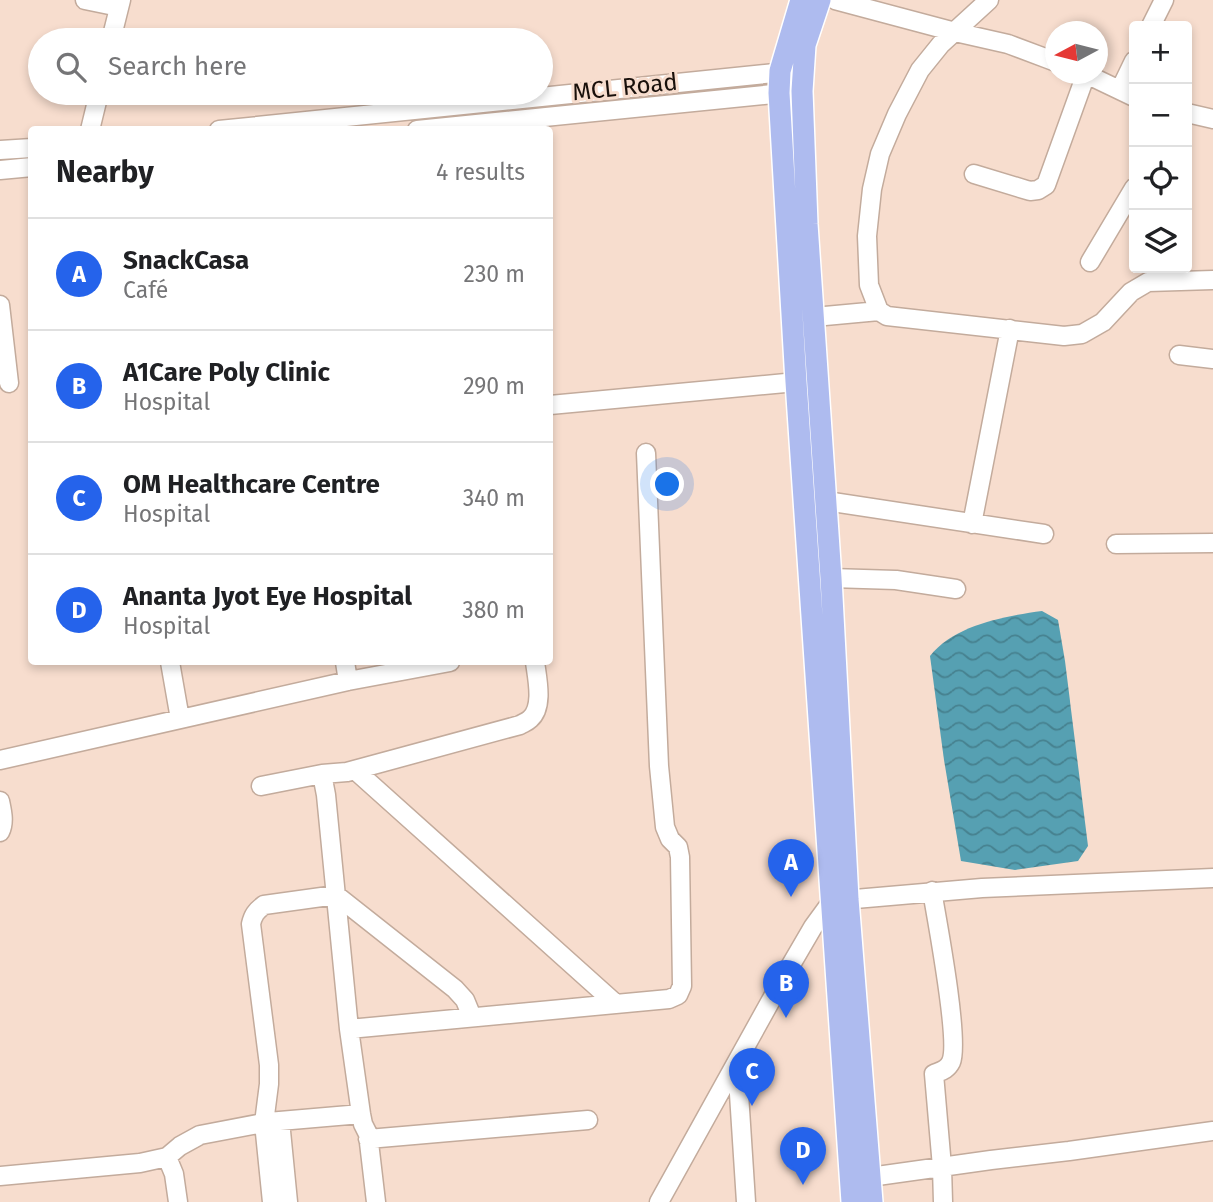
<!DOCTYPE html>
<meta charset="utf-8">
<style>
:root{--surface:#fff;--page:#f6f6f6;--text:#202124;--muted:#757577;--line:#e0e0e0;--accent:#2563eb}
body{margin:0;font-family:"Fira Sans",sans-serif;background:var(--page);color:var(--text)}
.controls{position:absolute;right:21px;top:21px;display:grid;overflow:hidden;border-radius:7px;box-shadow:0 4px 10px #0003}
.controls button{width:63px;height:63px;display:grid;place-items:center;padding:0;border:0;border-bottom:2px solid var(--line);background:var(--surface);color:var(--text);font:35px sans-serif}
.compass{position:absolute;left:1045px;top:21px;width:63px;height:63px;border-radius:50%;background:var(--surface);box-shadow:0 4px 10px #0003;rotate:263deg}
.you{position:absolute;left:668px;top:485px;width:24px;height:24px;margin:-18px;border:5px solid #fff;border-radius:50%;background:#1a73e8;box-shadow:0 0 0 10px #1a73e833}
.badge{display:grid;place-items:center;width:46px;height:46px;border-radius:50%;background:var(--accent);color:#fff;font-size:23px;font-weight:700}
.pin{position:absolute;translate:-50% -58px;filter:drop-shadow(0 2px 4px #0008)}
.pin::after{content:'';position:absolute;top:37px;width:24px;height:21px;background:inherit;clip-path:polygon(0 0,100% 0,50% 100%)}
.list{margin:0;padding:0;list-style:none}
h2{display:flex;justify-content:space-between;align-items:center;height:91px;margin:0;padding:0 28px;font-size:30px}
h2 small{font-size:23px;font-weight:400;color:var(--muted)}
.list li{display:grid;grid-template-columns:46px 1fr auto;gap:21px;align-items:center;box-sizing:border-box;height:112px;padding:0 28px;border-top:2px solid var(--line)}
.list b{display:block;font-size:26px;white-space:nowrap}
.list p{margin:0;font-size:23px;white-space:nowrap;color:var(--muted)}
.list em{font-size:23px;font-style:normal;color:var(--muted)}
.icon{flex:none;width:38px;height:38px;fill:none;stroke:currentColor;stroke-width:2;stroke-linecap:round;stroke-linejoin:round}
.map{position:relative;flex:none;width:1213px;height:1202px;overflow:hidden}
.search{position:absolute;background:var(--surface);box-shadow:0 4px 10px #0003;left:28px;top:28px;width:525px;height:77px;display:flex;align-items:center;gap:18px;box-sizing:border-box;padding:0 24px;border-radius:38px;color:var(--muted);font-size:26px}
.panel{position:absolute;background:var(--surface);box-shadow:0 4px 10px #0003;left:28px;top:126px;width:525px;height:539px;border-radius:7px}
.map>svg:first-child{display:block}
</style>
<div class="map">
<svg width="1213" height="1202" viewBox="0 0 1213 1202">
<defs>
<pattern id="water-waves" width="16" height="10" patternUnits="userSpaceOnUse" patternTransform="scale(1.75)"><rect width="16" height="10" fill="#56a0b2"/><path d="M0 5q4-4 8 0t8 0" fill="none" stroke="#46818f"/></pattern>
</defs>
<rect width="100%" height="100%" fill="#f7ddce"/>
<path fill="url(#water-waves)" d="M1042,611l16,9 7,41 23,185 -10,15 -63,9 -54,-9 -17,-101 -14,-104c24,-31 75,-40 112,-45z"/>
<g fill="none" stroke-linecap="round" stroke-linejoin="round">
<defs>
<path id="minor" d="M85,0l34,7
M835,0l120,32 53,12 48,18
M989,0l-48,44 -21,26 -23,44 -17,40 -8,35 -5,47 2,49 10,26 8,5 177,20 18,-2 21,-12 28,-30 17,-10 65,-2
M1151,26l13,-26
M111,40l10,-40
M1086,74l48,23
M1120,90l14,-29
M1187,113l26,6
M90,130l9,-37
M219,130l575,-59
M417,130l376,-38
M0,150l32,-2
M0,170l32,-3
M974,174l56,17 8,-1 8,-5 40,-111
M1090,262l44,-74
M0,305l9,78
M814,317l65,-6
M1179,355l34,4
M550,405l246,-23
M826,501l218,33
M972,524l38,-195
M1116,544l97,-1
M831,578l65,2 60,9
M170,662l10,57
M345,662l3,19
M0,760l348,-79 102,-19
M355,770l261,234
M261,786l61,-12
M0,801c2,10 5,21 0,31
M932,891c5,29 28,151 19,171 -4,8 -10,9 -17,12l8,93 1,35
M349,1029l320,-30 9,-4 4,-9 -2,-129 -2,-10 -8,-8 -5,-12 -6,-61 -13,-313
M737,1063l9,139
M280,1121l8,81
M368,1139l220,-19
M167,1157l7,17 4,28
M0,1176l140,-13 27,-6 13,-11 20,-11 68,-13 93,-8
M870,1177l121,-17 78,-9 144,-20
M272,1202l-8,-79 5,-39v-19l-18,-141c2,-9 5,-13 13,-19l72,-10 119,94 10,11 7,17
M376,1202l-8,-68 -5,-10 -2,-10 -12,-85 -23,-234 -4,-21 25,-2 173,-47c3,-2 7,-3 10,-6 14,-12 7,-41 5,-57
M659,1202l126,-227 28,-48 19,-26 150,-13 231,-10"/>
<path id="major" d="M801,0l-21,71 -1,22 17,289 56,820
M820,0l-15,45 -3,46 5,133 24,354 17,321 24,303"/>
</defs>
<use href="#minor" stroke="#c3ab9c" stroke-width="21"/>
<use href="#major" stroke="#fff" stroke-width="24"/>
<use href="#minor" stroke="#fff" stroke-width="18"/>
<use href="#major" stroke="#aebbef" stroke-width="21"/>
</g>
<g text-anchor="middle" stroke-width="6" stroke-linejoin="round" paint-order="stroke">
<g font-size="24" fill="#19100b" stroke="#f7ddce">
<text transform="translate(625 87) rotate(-6)" y="8">MCL Road</text>
</g>
</g>
</svg>
<div class="controls">
<button>+</button>
<button>−</button>
<button><svg class="icon" aria-label="locate" viewBox="0 0 24 24"><circle cx="12" cy="12" r="6"/><path d="M12 2v4M12 18v4M2 12h4M18 12h4"/></svg></button>
<button><svg class="icon" aria-label="layers" viewBox="0 0 24 24"><path d="M12 4l9 5-9 5-9-5zM3 14l9 5 9-5"/></svg></button>
</div>
<svg class="compass" viewBox="-18 -18 36 36"><path d="M0-13l5 13h-10z" fill="#e53935"/><path d="M0 13l5-13h-10z" fill="#757577"/></svg>
<div class="you"></div>
<div class="pin badge" style="left:791px;top:897px">A</div>
<div class="pin badge" style="left:786px;top:1018px">B</div>
<div class="pin badge" style="left:752px;top:1106px">C</div>
<div class="pin badge" style="left:803px;top:1185px">D</div>
<div class="search"><svg class="icon" aria-label="search" viewBox="0 0 24 24"><circle cx="10" cy="10" r="6"/><path d="M15 15l6 6"/></svg>Search here</div>
<section class="panel">
<h2>Nearby<small>4 results</small></h2>
<ul class="list">
<li><span class="badge">A</span><div><b>SnackCasa</b><p>Café</p></div><em>230 m</em></li>
<li><span class="badge">B</span><div><b>A1Care Poly Clinic</b><p>Hospital</p></div><em>290 m</em></li>
<li><span class="badge">C</span><div><b>OM Healthcare Centre</b><p>Hospital</p></div><em>340 m</em></li>
<li><span class="badge">D</span><div><b>Ananta Jyot Eye Hospital</b><p>Hospital</p></div><em>380 m</em></li>
</ul>
</section>
</div>
